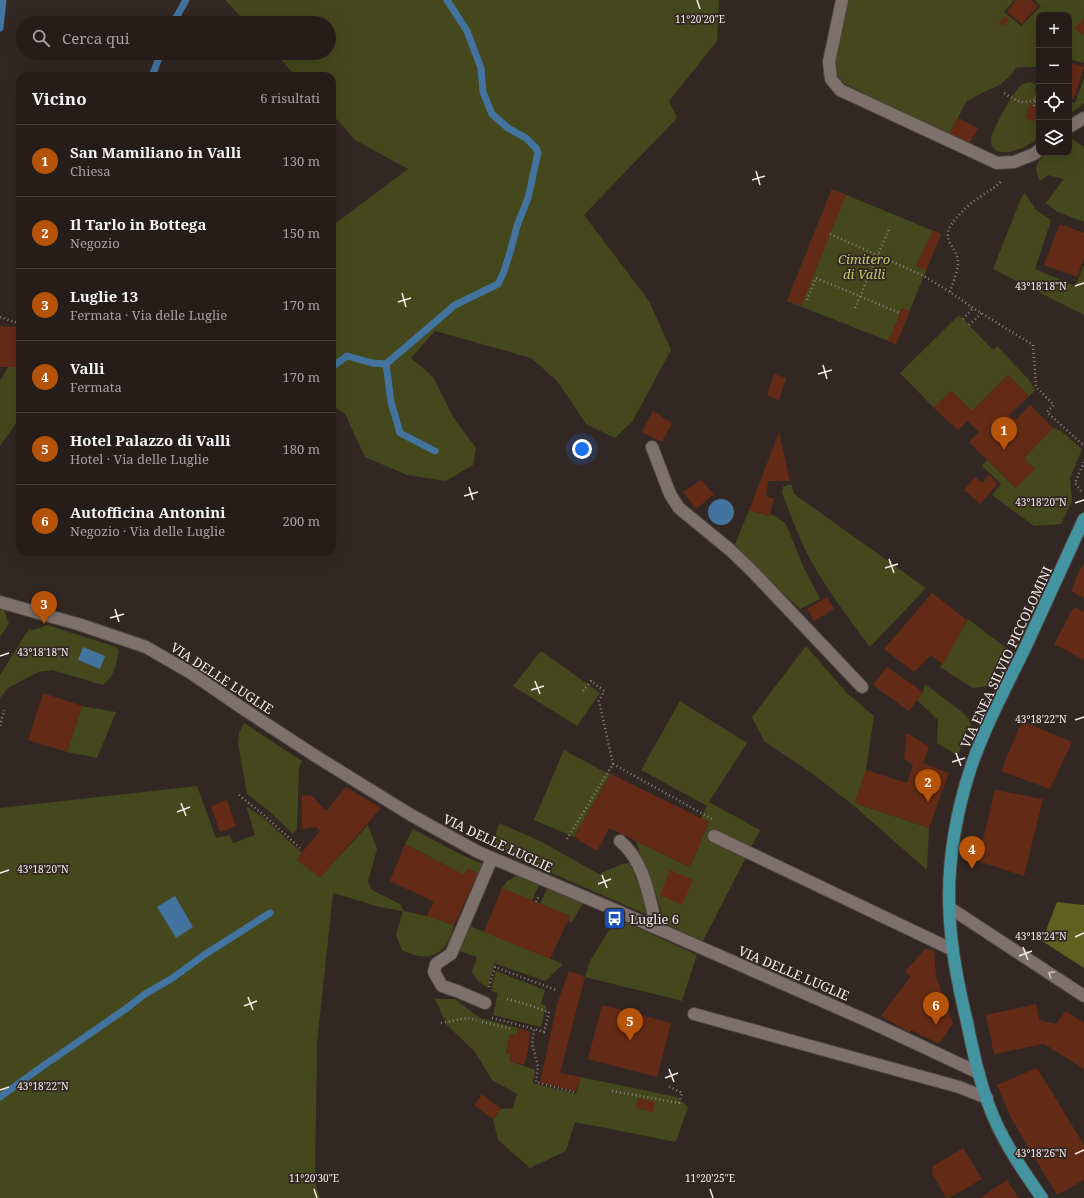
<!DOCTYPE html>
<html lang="it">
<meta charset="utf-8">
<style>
:root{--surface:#261d1a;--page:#322a27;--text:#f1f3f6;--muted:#a4a2a2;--line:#423b39;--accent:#b45309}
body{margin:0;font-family:"Noto Serif",serif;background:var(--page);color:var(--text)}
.controls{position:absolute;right:12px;top:12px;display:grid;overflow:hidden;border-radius:8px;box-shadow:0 4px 16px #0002}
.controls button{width:36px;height:36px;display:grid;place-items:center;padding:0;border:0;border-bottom:1px solid var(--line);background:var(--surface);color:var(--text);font:20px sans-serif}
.you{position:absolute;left:582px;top:449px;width:14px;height:14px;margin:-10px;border:3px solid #fff;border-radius:50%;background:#1a73e8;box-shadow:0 0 0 6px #1a73e833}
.badge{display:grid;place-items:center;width:26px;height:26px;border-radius:50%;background:var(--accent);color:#fff;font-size:13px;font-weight:700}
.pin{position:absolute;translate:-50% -33px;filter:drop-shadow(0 1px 2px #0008)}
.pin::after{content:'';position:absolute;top:21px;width:14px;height:12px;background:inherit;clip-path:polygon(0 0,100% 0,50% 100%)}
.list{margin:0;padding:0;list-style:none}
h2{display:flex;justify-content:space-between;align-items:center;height:52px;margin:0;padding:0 16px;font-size:17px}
h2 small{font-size:13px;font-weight:400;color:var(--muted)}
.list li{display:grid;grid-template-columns:26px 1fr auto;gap:12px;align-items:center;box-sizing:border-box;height:72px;padding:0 16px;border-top:1px solid var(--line)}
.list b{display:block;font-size:15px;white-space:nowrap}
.list p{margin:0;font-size:13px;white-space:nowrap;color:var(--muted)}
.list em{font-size:13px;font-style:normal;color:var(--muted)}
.icon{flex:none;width:22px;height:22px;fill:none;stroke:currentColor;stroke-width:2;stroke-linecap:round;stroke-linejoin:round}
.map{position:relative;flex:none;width:1084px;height:1198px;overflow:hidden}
.search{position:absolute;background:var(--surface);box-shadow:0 4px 16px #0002;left:16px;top:16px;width:320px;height:44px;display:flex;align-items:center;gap:10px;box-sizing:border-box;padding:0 14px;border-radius:22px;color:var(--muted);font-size:15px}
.panel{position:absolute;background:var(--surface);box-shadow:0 4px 16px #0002;left:16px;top:72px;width:320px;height:484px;border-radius:12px}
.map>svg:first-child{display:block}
</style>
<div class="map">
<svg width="1084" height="1198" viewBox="0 0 1084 1198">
<rect width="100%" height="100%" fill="#332723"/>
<path fill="#45471c" d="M225,0h494l-2,41 -48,60 8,17 -93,97 65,86 22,49 -39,72 -17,16 -29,-14 -29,-43 -26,-23 -96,-27 -24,27 22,19 20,40 23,31 -3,17 -27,16 -39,-6 -42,-18 -20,-43 -13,-9v-179l76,-57 -53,-29 -23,-26v-38h-36l-21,-23h54v-30h-82z
M847,0h167l-10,12 17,14 20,-20 -6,-5 1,-1h48v18l-8,11 8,6v28l-15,-4v-44h-30v52h-22l-5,7 -12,11 -16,7 -17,9 -19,35 -103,-52 -10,-10 -2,-7z
M1084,78v25l-15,12v-13l6,1z
M1030,82l6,3 -1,6 4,1v45c-4,3 -8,7 -13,9 -10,6 -35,13 -35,-6 0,-9 23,-49 30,-55 3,-2 6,-2 9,-3z
M1069,137l15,10v75l-26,-10 -12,-9 18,-24 -16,-4 -8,6c-6,-14 -5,-18 7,-28h22z
M832,189l109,45 -45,110 -109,-43z
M1025,193l11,17 15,10 -16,49 40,17 9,-21v50l-91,-46 29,-73z
M959,315l34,35 4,-4 32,34 6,10 -6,6 -21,-21 -36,36 -21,-20 -17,17 -34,-35z
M8,367h12v51l-20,28v-65z
M1053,428l8,3 21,18 -12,29 2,23 -11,23 -27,2 -42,-31 9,-11 -19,-18 5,-6 29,28 18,-19 -10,-11z
M791,484l3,10 132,94 -56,59c-21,-28 -42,-56 -59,-86 -12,-22 -20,-46 -29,-68l1,-6z
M749,510l20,6 1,-2 7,3 9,7 17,42 17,33 -20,10 -66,-62z
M0,609l4,1 5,14 -9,13z
M968,619l38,29 -18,38 -15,2 -33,-21z
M47,625l69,22 3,4c-3,13 -4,25 -16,34l-51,-15 -13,2 -12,6 -19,10 -8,10v-23l29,-46 5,1z
M806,646l40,46 28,24 -8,54 -11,33 74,25 -2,42 -74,-65 -43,-33 -46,-31 -12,-24z
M541,651l59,42 -23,33 -64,-40z
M925,684l37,28 7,7 2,6 -13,29h-3l-18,-11 1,-23 -21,-20 6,-8z
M680,701l67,42 -38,59 51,28 -57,111 -35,-16 -4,-5 -11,-36 -10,-20 -7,-23 54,26 19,-45 -8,-4 6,-12 -66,-36z
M82,706l34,6 -19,46 -30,-6z
M244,723l58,38 -3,7 -2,60 -4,6 -23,-22 -23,-18 -9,-50 1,-11z
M564,750l37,20 10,4 -37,63 -40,-17z
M197,786l19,52 14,-3 3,8 22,-8 -9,-29 19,13 37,34 -5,7 23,17 48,-52 9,24 -9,33 4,8 28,14 4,7 23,5 27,9c-2,5 -3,11 -5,15 -12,21 -29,19 -47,10l-6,-15 7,-24 -23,-4 -47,-14 -16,150 -2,139 5,16h-320v-390z
M499,823l41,18 59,33 23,-10 7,-1 4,7 17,46 -158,-69z
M413,829l49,26 20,9 -4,10 -10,-6 -4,7 -59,-31z
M516,876l23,9 -7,16 -30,-13 5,-7z
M547,888l36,15 -11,19 -3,-1 1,-5 -30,-12z
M618,919l79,36 -15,46 -97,-24 5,-16 18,-29z
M470,926l93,38 -18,17 -51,-18 -6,25 -9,-6 -7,-10 5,-15 -17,-6z
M496,971l49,19 -4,14 5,2 -5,21 -48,-12 5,-22 -7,-2z
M435,999h20l25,19 38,10 -1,8 -7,-2 -4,19 5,1 -1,7 25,9 -2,13 43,11 5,-17 95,20 12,10 -12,35 -101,-20 -9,29 -36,17 -32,-28 -5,-21 8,-10 12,-1 4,-14 -25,-14 -17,-28 -28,-27z"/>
<path fill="#5e6120" d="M1057,902l27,3v63l-42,-27z"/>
<path fill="#42749f" d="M708 512a13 13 0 1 1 26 0a13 13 0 1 1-26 0Z
M83,647l22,9 -5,13 -22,-9z
M175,896l18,31 -17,11 -19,-31z"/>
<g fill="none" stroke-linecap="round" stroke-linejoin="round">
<path stroke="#42749f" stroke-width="7" d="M173,23l13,-23
M0,28l3,-28
M152,76l9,-23
M332,367l15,-11 25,7 14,1
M435,451l-35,-18 -9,-31 -5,-38 69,-59 43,-21 5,-10 6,-18 8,-30 11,-28 10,-45 -2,-5 -10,-10 -18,-10 -16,-14 -9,-22 -2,-24 -14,-37 -20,-31
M0,1097l43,-31 84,-58 18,-14 26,-15 33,-24 66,-42"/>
</g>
<path fill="#632b16" d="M1016,0h15l7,6 -16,18 -15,-12z
M1005,16l4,4 -6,6 -4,-3z
M1084,18v17l-9,-6z
M1069,62l15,5 -10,32 -5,-1z
M1030,104l9,4v15l-14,-5z
M958,118l20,10 -10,18 -20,-10z
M832,189l14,6 -45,111 -14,-5z
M1060,224l24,9v25l-7,19 -33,-12z
M933,230l8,4 -15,36 -10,-4z
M902,308l8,3 -14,33 -8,-3z
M0,326l20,1v40h-20z
M774,374l12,4 -7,22 -12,-5z
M1008,375l21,21 -20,19 6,5 15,-15 23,23 -29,30 11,11 -19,19 -47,-46 10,-10 -12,-11 -9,9 -24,-22 17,-17 21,20z
M653,411l19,12 -10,19 -20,-10z
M779,432l11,49h-22l-2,15 8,3 -5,17 -20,-6z
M989,475l9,9 -18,20 -16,-14 11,-13 7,6z
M701,480l13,14 -18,15 -13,-17z
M1084,564v34l-13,-7 9,-22z
M932,593l35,27 -24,44 -12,-9 -17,17 -30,-23z
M827,597l7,12 -20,12 -7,-12z
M1074,607l10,5v48l-30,-16z
M887,667l36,25 -14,19 -36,-26z
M43,693l39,13 -15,46 -39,-12z
M1022,721l50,21 -22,47 -49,-18z
M907,733l22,14 -6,16 26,10 -20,55 -74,-25 11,-33 41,13 6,-18 -9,-6z
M611,774l98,48 -19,45 -81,-39 -12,23 -23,-14z
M346,787l35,21 -61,70 -23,-18 10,-14 13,-15 -4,-4 -14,2v-34l10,1 14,15z
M995,790l48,9 -19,77 -46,-15z
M227,800l9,26 -16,6 -9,-26z
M405,844l59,31 4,-7 10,6 -24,51 -27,-9 7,-14 -44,-21z
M670,870l23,10 -11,25 -22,-10z
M502,888l68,28 -20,43 -66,-27z
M925,949l9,1 2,26 17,47 -14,21 -28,-14 -1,3 -29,-17 30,-40 -6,-4z
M569,971l16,6 -25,96 21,4 -5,14 -36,-9 18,-81z
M1036,1004l3,16 17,4 10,-13 18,12v46l-40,-25 -50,10 -8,-39z
M602,1005l69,18 -14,54 -69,-18z
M518,1028l12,4 -2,19 -4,14 -14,-4 1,-7 -5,-1 4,-19 7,2z
M1037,1068l47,77v35l-27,15 -46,-77 -14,-33z
M482,1094l19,15 -8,10 -19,-14z
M638,1098l17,4 -2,10 -17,-4z
M963,1148l19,31 -33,19h-3l-14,-25 1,-7z
M1007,1180l12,18h-37l-1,-1z"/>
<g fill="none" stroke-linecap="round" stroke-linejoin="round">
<defs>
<path id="minor" d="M842,0l-13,62 2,17 9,11 157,73 17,-1 20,-8 5,-4
M1069,127l15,-9
M652,447l18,47 9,14 50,41 23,22 110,116
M0,602l81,23 65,22 45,26 51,35 75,49 94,58 67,37 135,57 257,113 109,51
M714,836l239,114
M620,841c25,21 29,57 37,87
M950,908l134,88
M485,1003l-28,-12 -15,-5 -8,-14 2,-8 15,-10 41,-96
M694,1014l265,73 28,11"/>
<path id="major" d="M1042,1198c-16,-23 -32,-46 -44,-71 -16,-33 -24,-70 -31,-105 -8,-33 -15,-66 -17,-100 -4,-52 5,-106 21,-155 14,-41 35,-80 54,-119 20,-43 39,-86 59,-129"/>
</defs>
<use href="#minor" stroke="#4e4541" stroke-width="14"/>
<use href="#major" stroke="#4e4541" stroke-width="14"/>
<path stroke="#8d827f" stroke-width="2.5" stroke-dasharray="1 3" stroke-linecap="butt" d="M1004,93c13,8 18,12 32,6
M1034,106l5,-16
M830,234l94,42 26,16 23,16 60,37 3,42 18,18 -7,7 37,34
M950,292c3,-11 11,-26 7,-36 -3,-9 -10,-13 -9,-23 1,-11 22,-30 32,-36 8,-6 16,-9 22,-17
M807,300l9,-22 84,35
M855,308l35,-81
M0,317l14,5h6
M963,319l10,-11
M969,325l13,-12
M1081,491l-6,-8 9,-21
M583,691l8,-10 13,10 -5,10 14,63
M0,726l4,-16
M239,795l27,22 34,31
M567,839l46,-75 99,55
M536,902l3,-6
M489,987l6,-20 61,23
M507,999l15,4 27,9 -5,20 -10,-3
M492,1018l42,11 -2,15 6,22 -2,16 38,10
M482,1022l30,7
M441,1023l26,-5 10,2
M612,1091l67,12 3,-10 -14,-7"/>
<use href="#minor" stroke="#7e716c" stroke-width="12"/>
<use href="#major" stroke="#4394a0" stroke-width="12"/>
</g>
<defs><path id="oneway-chevron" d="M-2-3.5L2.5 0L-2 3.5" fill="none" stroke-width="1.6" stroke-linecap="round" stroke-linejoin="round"/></defs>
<use stroke="#cbc1be" href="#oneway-chevron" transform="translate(1051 974) rotate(-147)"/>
<path fill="none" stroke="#f4ecea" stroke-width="1.5" d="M697,0l3,9M756,171l4,14M752,180l13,-4M1075,286l9,-3M402,293l4,14M398,302l13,-4M823,365l4,14M818,374l14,-4M469,487l4,13M464,496l14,-4M1075,503l9,-3M889,559l5,14M885,568l13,-4M115,609l4,13M110,618l14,-4M0,656l9,-3M535,681l5,13M531,690l13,-4M1075,720l9,-3M956,753l5,13M952,762l13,-4M181,803l5,13M177,812l13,-5M0,873l9,-3M602,875l5,13M598,884l13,-5M1075,937l9,-4M1023,947l5,13M1019,956l13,-5M248,997l5,13M244,1006l13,-5M669,1069l5,13M665,1078l13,-5M0,1090l9,-3M1075,1154l9,-4M314,1189l3,9M710,1189l3,9"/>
<defs>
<symbol id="bus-square" viewBox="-11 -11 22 22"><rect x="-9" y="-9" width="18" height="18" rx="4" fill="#1a4fb4" stroke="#332723"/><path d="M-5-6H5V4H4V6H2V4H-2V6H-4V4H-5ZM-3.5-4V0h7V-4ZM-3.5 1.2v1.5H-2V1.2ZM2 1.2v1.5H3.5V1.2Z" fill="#fff"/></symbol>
</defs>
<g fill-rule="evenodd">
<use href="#bus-square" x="602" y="906" width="25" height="25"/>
</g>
<g text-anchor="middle" stroke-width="3.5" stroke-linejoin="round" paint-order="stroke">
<g font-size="13" font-style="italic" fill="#c4ca6e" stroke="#332723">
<text x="864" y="264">Cimitero<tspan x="864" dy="15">di Valli</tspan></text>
</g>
<g font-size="13" fill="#f4ecea" stroke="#332723">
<text transform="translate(1006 657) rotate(-65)" y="5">VIA ENEA SILVIO PICCOLOMINI</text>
<text transform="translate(222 678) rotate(33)" y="5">VIA DELLE LUGLIE</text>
<text transform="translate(498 843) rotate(25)" y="5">VIA DELLE LUGLIE</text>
<text transform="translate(794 973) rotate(23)" y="5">VIA DELLE LUGLIE</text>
</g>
<g font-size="13" fill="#f4ecea" stroke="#332723" text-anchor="start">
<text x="630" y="924">Luglie 6</text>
</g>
</g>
<g font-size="10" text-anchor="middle" fill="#f4ecea" stroke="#332723" stroke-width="3.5" stroke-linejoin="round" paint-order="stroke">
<text x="700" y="23">11°20'20"E</text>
<text x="1041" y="290">43°18'18"N</text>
<text x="1041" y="506">43°18'20"N</text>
<text x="43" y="656">43°18'18"N</text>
<text x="1041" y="723">43°18'22"N</text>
<text x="43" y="873">43°18'20"N</text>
<text x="1041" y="940">43°18'24"N</text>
<text x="43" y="1090">43°18'22"N</text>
<text x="1041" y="1157">43°18'26"N</text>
<text x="314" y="1182">11°20'30"E</text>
<text x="710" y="1182">11°20'25"E</text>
</g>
</svg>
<div class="controls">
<button>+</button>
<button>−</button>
<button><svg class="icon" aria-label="locate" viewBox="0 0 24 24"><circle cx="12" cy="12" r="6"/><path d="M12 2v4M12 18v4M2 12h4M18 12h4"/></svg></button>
<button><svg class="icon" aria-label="layers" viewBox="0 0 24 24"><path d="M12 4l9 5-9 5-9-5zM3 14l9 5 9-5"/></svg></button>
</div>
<div class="you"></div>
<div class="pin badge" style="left:1004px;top:450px">1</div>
<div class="pin badge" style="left:928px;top:802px">2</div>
<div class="pin badge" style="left:44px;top:624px">3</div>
<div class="pin badge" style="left:972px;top:869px">4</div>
<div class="pin badge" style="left:630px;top:1041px">5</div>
<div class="pin badge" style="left:936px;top:1025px">6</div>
<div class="search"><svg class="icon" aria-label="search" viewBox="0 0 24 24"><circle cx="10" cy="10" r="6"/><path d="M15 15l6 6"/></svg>Cerca qui</div>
<section class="panel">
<h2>Vicino<small>6 risultati</small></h2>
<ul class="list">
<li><span class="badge">1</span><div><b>San Mamiliano in Valli</b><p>Chiesa</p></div><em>130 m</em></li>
<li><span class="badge">2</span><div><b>Il Tarlo in Bottega</b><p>Negozio</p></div><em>150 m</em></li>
<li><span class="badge">3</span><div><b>Luglie 13</b><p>Fermata · Via delle Luglie</p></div><em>170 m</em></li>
<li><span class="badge">4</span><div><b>Valli</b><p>Fermata</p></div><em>170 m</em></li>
<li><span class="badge">5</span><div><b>Hotel Palazzo di Valli</b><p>Hotel · Via delle Luglie</p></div><em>180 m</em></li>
<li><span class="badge">6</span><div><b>Autofficina Antonini</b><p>Negozio · Via delle Luglie</p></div><em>200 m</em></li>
</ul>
</section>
</div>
